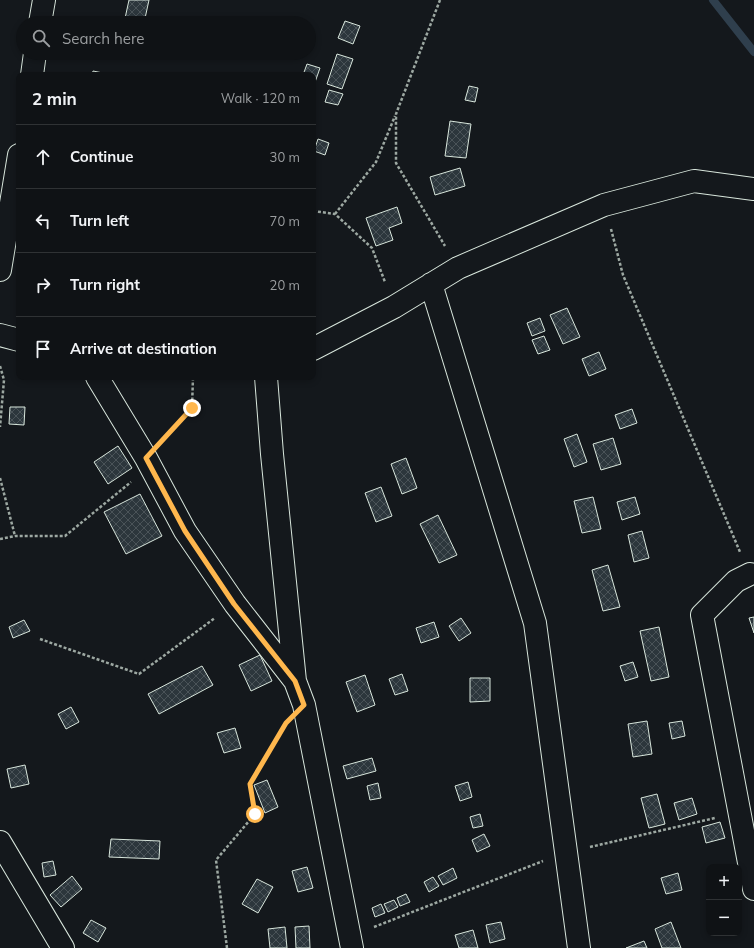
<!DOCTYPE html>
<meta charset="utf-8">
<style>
:root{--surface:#0f1215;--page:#181b1e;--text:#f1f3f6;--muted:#9b9ea0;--line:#2f3234}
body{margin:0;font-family:Mulish,sans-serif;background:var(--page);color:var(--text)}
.controls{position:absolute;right:12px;bottom:12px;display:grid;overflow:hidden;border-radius:8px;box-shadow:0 2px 6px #0003}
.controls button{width:36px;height:36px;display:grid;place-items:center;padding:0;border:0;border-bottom:1px solid var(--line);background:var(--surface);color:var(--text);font:20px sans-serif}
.stop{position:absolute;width:12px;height:12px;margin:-9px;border:3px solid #ffb74d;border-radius:50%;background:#fff}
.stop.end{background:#ffb74d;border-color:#fff;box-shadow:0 1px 4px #0008}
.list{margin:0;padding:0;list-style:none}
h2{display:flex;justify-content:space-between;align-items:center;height:52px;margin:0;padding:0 16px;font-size:17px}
h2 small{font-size:13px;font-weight:400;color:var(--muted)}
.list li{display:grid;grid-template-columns:26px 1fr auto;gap:12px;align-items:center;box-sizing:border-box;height:64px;padding:0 16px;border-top:1px solid var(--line)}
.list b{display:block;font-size:15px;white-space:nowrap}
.list em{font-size:13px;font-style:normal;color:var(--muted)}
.icon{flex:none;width:22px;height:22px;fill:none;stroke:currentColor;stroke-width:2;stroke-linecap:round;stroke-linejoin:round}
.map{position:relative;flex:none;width:754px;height:948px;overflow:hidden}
.search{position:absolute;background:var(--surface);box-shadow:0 2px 6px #0003;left:16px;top:16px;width:300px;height:44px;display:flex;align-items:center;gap:10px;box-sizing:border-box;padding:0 14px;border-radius:22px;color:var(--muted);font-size:15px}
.panel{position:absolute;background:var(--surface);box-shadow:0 2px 6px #0003;left:16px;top:72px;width:300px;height:308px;border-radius:8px}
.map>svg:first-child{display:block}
</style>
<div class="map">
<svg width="754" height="948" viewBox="0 0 754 948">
<defs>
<pattern id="building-cross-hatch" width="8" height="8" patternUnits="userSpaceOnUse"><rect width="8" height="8" fill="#2c363c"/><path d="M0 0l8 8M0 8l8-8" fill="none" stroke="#4a5358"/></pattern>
</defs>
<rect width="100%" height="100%" fill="#14181c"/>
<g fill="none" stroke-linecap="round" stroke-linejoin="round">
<path stroke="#2f3f4d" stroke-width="8" d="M713,0l41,52"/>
</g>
<path fill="url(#building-cross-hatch)" stroke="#d8e6dc" d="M129,0h20l-5,23h-20z
M345,21l15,5 -7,18 -15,-6z
M337,54l16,5 -11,30 -15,-5z
M307,64l13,4 -6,17 -1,-10h-10z
M93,71l20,4h-21z
M469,86l9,2 -3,14 -10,-2z
M329,90l14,4 -5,11 -13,-3z
M450,121l21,3 -5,34 -21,-2z
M318,139l11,4 -4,12 -11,-4z
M460,168l5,18 -30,9 -5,-18z
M397,207l5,16 -13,5 4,12 -17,6 -10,-28z
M567,308l13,29 -17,7 -13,-29z
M540,318l5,13 -13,5 -5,-13z
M544,336l6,14 -12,4 -6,-14z
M599,352l7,17 -17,7 -7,-17z
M10,407h15l-1,18 -15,-1z
M632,409l5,14 -17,6 -5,-14z
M577,434l10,28 -13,5 -10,-28z
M613,438l8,26 -20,6 -8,-26z
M118,446l14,22 -24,16 -14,-22z
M406,458l11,30 -15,6 -11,-30z
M381,487l11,29 -16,6 -11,-29z
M140,494l22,42 -36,18 -22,-42z
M593,497l8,32 -19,4 -8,-32z
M635,497l5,17 -18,6 -5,-18z
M438,515l19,40 -18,8 -19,-39z
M642,531l7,27 -15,4 -6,-27z
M608,565l12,42 -17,4 -11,-41z
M754,617v16l-5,-15z
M461,618l10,15 -12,8 -10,-15z
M24,620l6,11 -17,7 -4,-11z
M434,622l5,15 -18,6 -5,-15z
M659,627l10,50 -18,4 -11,-50z
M260,655l12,26 -21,10 -12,-26z
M633,662l5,15 -13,4 -5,-15z
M202,666l11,19 -54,29 -11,-20z
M402,674l6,17 -13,4 -6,-16z
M365,675l10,30 -18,7 -11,-30z
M470,678h20v23l-20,1z
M71,707l8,15 -13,7 -8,-15z
M647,721l5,33 -19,3 -5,-33z
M682,721l3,15 -13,3 -3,-16z
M235,728l6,20 -17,5 -7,-20z
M372,758l4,13 -29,8 -4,-13z
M25,765l4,19 -18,4 -4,-19z
M267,780l11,27 -13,6 -11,-28z
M468,782l4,15 -12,4 -5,-15z
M378,783l3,15 -11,2 -3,-14z
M657,794l8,30 -16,4 -8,-30z
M692,798l5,16 -18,6 -5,-17z
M480,814l3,12 -10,2 -3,-11z
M720,822l5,16 -19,5 -4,-16z
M484,834l6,12 -13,6 -5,-12z
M111,839l49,2 -1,18 -50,-2z
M53,861l3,14 -12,2 -2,-14z
M307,867l6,21 -15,4 -6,-21z
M453,868l4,10 -14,7 -5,-9z
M678,873l4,17 -16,4 -5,-16z
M72,876l10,13 -21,18 -11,-12z
M433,877l6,9 -10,6 -5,-10z
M257,879l16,8 -15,26 -16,-9z
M406,894l4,8 -10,4 -3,-8z
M394,900l4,7 -10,5 -4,-8z
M381,904l4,9 -10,4 -3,-9z
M91,920l15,8 -8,14 -15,-9z
M501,922l4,17 -15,4 -4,-18z
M671,922l10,26h-19l-7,-19z
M309,926l1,22h-14l-1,-21z
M285,927l2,21h-17l-2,-19z
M473,930l5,18h-19l-4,-13z
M644,941l3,7h-21z"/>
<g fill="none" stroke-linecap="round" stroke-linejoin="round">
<defs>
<path id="minor" d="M40,23l4,-23
M32,75l3,-22
M0,270l19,-115
M431,284l104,339 44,325
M0,335l19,5
M313,349l81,-42 64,-39 146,-63 90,-24 60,8
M97,377l49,81 39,73 50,73 60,77
M266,377l6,77 23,227 9,24 48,243
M750,574l-14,7 -34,34 52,274
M0,842l63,106"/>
</defs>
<use href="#minor" stroke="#d8e6dc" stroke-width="24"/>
<path stroke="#9da8a2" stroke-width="2.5" stroke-dasharray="3 2" stroke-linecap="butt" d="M440,0l-44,114v49l49,83
M313,211l22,3 37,34 13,34
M335,214l41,-52 19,-46
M611,229l12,46 117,277
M0,366l4,14 -4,47
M163,439l29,-31 1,-31
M0,478l15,58
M0,539l15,-3h50l66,-54
M40,639l99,35 76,-56
M590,847l125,-29
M374,927l169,-66
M227,948l-11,-88 39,-46 -5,-30 32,-55"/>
<use href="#minor" stroke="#14181c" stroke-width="22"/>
</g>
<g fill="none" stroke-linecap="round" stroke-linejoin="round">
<path stroke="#ffb74d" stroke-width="5" d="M192,408l-46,50 39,73 49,73 61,77 9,24 -18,18 -36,61 5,30"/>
</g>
</svg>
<div class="controls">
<button>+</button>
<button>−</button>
</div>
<div class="stop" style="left:255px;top:814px"></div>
<div class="stop end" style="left:192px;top:408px"></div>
<div class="search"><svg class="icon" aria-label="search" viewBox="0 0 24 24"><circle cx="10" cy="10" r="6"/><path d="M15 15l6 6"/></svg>Search here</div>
<section class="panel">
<h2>2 min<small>Walk · 120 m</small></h2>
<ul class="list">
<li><svg class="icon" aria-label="ahead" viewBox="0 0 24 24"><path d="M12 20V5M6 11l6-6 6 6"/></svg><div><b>Continue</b></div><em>30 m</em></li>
<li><svg class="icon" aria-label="left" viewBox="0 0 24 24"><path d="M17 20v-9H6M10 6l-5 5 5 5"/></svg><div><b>Turn left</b></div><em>70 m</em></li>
<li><svg class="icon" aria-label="right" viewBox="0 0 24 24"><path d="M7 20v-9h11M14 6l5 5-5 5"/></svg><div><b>Turn right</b></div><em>20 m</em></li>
<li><svg class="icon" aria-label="arrive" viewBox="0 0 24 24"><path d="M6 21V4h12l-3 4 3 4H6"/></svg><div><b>Arrive at destination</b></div></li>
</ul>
</section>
</div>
